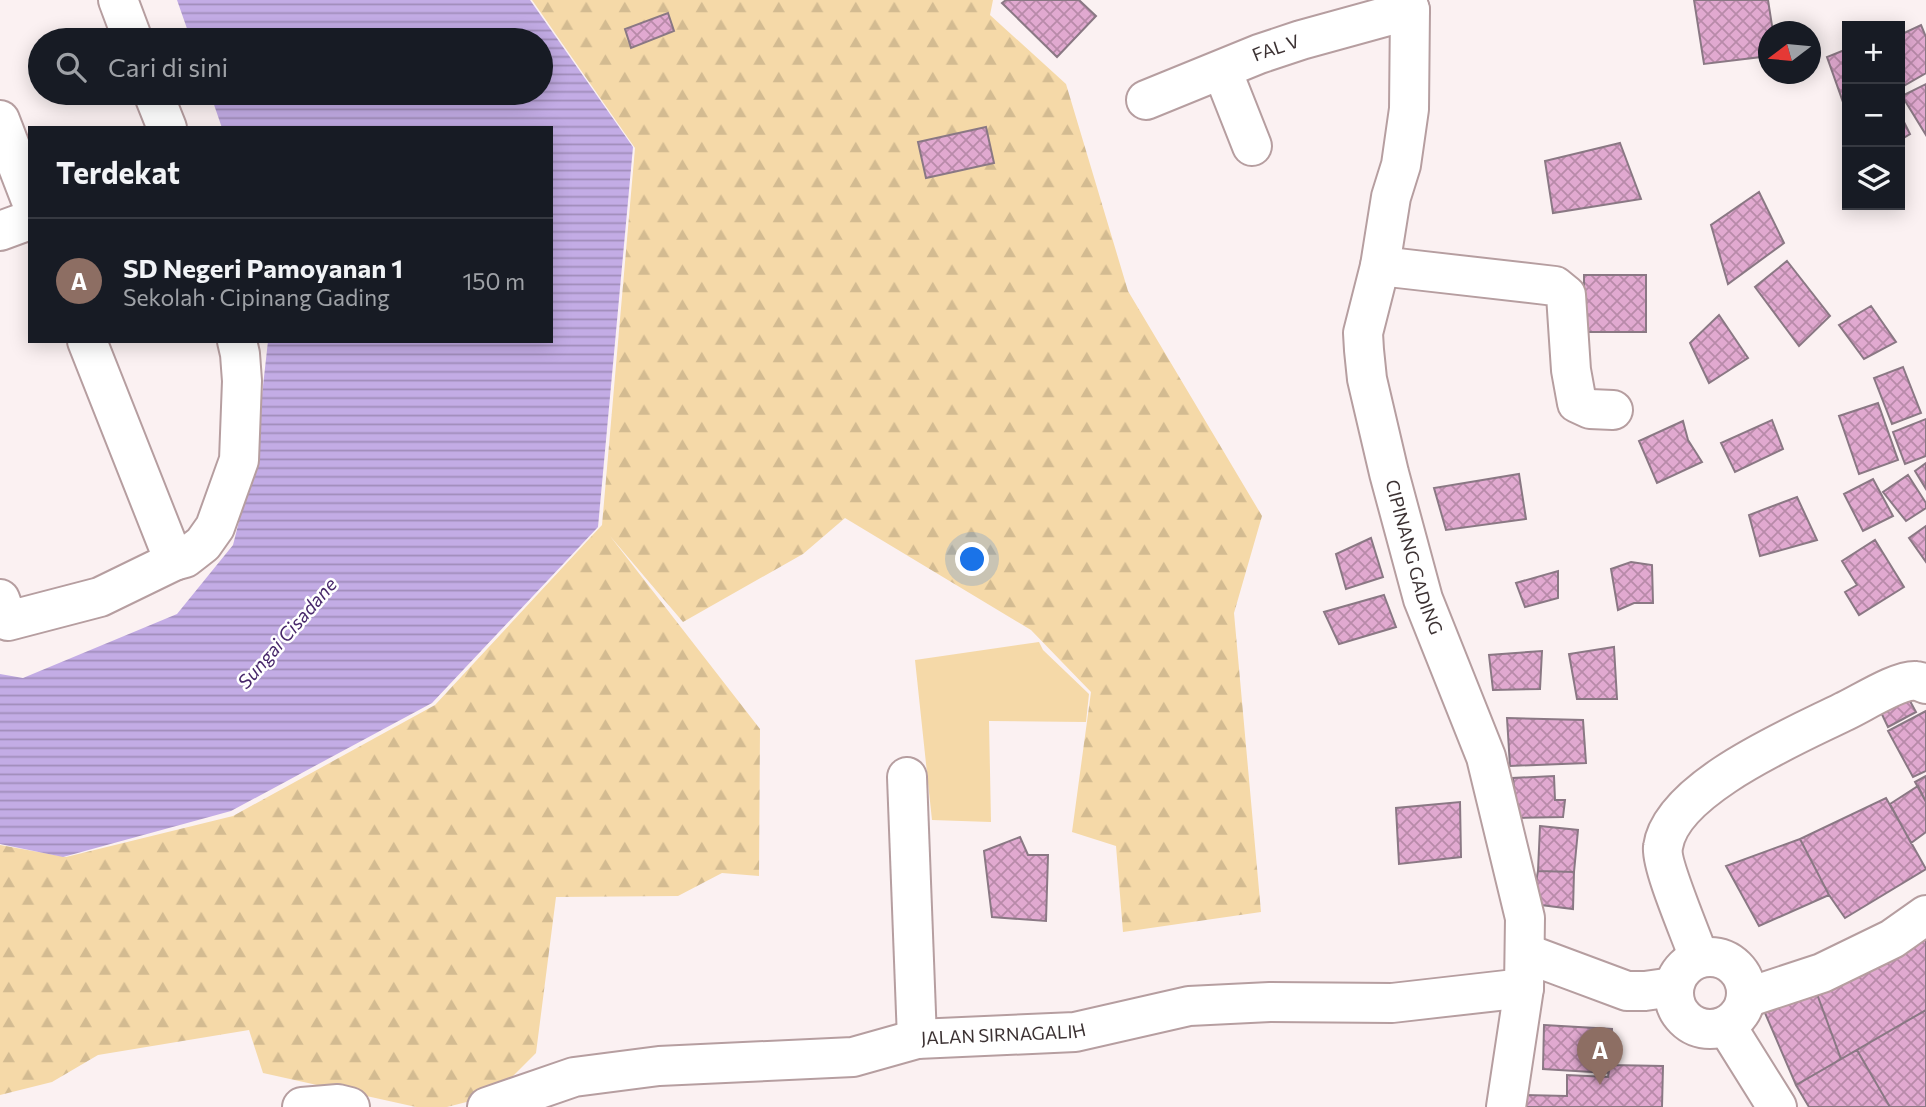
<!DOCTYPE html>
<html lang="id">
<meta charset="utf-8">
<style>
:root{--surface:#171b24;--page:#20242c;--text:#f1f3f6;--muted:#9ea1a6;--line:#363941;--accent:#db2777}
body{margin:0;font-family:Commissioner,sans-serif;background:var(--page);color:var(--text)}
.controls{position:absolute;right:21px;top:21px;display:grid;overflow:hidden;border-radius:0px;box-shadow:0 4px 18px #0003}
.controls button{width:63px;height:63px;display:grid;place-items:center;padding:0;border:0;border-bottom:2px solid var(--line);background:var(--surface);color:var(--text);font:35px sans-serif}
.compass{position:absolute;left:1758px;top:21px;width:63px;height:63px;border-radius:50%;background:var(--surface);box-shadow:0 4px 18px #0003;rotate:254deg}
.you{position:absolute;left:973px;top:560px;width:24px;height:24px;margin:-18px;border:5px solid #fff;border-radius:50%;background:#1a73e8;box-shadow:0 0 0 10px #1a73e833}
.badge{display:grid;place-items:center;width:46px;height:46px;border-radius:50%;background:var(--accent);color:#fff;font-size:23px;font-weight:700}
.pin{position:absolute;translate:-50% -58px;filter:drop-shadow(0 2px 4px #0008)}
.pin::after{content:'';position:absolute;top:37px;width:24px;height:21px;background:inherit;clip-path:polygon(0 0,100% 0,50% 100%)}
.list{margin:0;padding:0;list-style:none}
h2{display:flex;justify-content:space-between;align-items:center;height:91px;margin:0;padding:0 28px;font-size:30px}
h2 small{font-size:23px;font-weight:400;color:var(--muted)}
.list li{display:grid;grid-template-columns:46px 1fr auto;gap:21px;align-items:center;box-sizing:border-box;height:126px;padding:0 28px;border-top:2px solid var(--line)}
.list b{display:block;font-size:26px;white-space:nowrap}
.list p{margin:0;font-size:23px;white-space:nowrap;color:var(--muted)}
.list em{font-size:23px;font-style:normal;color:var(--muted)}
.icon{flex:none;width:38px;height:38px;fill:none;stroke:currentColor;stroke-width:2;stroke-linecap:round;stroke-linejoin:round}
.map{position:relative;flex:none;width:1926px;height:1107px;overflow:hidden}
.search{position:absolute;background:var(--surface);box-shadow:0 4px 18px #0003;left:28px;top:28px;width:525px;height:77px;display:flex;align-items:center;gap:18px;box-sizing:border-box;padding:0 24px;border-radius:38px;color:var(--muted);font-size:26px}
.panel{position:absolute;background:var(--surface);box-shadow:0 4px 18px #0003;left:28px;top:126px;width:525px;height:217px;border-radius:0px}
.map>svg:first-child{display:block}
</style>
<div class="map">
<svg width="1926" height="1107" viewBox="0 0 1926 1107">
<defs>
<pattern id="forest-firs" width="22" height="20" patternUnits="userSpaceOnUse" patternTransform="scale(1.75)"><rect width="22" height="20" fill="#f5d9a8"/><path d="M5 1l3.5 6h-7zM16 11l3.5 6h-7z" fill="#d3bb91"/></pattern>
<pattern id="water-rules" width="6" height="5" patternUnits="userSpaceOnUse" patternTransform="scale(1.75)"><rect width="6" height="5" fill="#c3ace5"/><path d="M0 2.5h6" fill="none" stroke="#a08dba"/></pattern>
<pattern id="building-cross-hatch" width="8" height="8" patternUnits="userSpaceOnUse" patternTransform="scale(1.75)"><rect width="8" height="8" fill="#e1a9d0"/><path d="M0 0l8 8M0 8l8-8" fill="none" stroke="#b88aa9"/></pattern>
</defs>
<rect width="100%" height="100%" fill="#fbf1f2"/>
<path fill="#f5d9a8" d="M1039,642l4,8 46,44 -3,28 -97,-1 2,101 -59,-2 -17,-160z"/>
<path fill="url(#forest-firs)" d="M532,0h461l-3,15 76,69 62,207 134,225 -28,97 27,299 -138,20 -7,-86 -44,-14 19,-140 -60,-62 -186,-112 -42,36 -120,68 -73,-86 150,193 -1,147 -37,-3 -44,23 -122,1 -20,156 -42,42 -47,12h-31l-153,-34 -14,-43 -151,25 -46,27 -52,13v-250l66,12 167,-41 202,-111 167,-180 33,-377z"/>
<path fill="url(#water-rules)" d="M177,0h353l103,147 -35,380 -166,176 -201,108 -168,46 -63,-13v-170l23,4 154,-64 56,-69 22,-87 13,-117h283v-213h-329l-12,-35h331v-53h-350z"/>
<path fill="url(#building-cross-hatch)" stroke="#8a7884" stroke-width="2" d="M1006,0h73l17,16 -39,41 -55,-54z
M1694,0h74l5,32h-4v24l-65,8z
M668,13l6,18 -43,17 -6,-19z
M1921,25l5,12v36l-26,15v-53z
M1847,49v51l-4,2 -16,-45z
M1926,84v51l-24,-39z
M1900,114l10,20 -10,6z
M986,127l8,36 -68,15 -8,-36z
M1620,143l21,56 -88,14 -8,-52z
M1759,192l25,51 -56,41 -17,-59z
M1787,261l43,55 -31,30 -44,-59z
M1584,275h62v57h-62z
M1871,306l25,36 -32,17 -25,-34z
M1719,315l29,43 -39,25 -19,-40z
M1903,367l18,46 -29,11 -18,-46z
M1878,403l20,57 -39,14 -20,-58z
M1926,419v37l-21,8 -12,-32z
M1772,420l11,29 -48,23 -14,-29z
M1683,421l5,19 14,22 -45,21 -18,-42z
M1926,463v26l-11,-18z
M1519,474l7,45 -80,11 -12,-42z
M1908,475l18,28v5l-20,13 -23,-29z
M1873,479l20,37 -30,15 -19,-37z
M1797,497l20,43 -57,16 -11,-41z
M1926,526v36l-17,-24z
M1371,538l12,39 -37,12 -10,-35z
M1875,540l29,47 -45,28 -14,-23 12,-7 -15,-24z
M1631,562l21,3 1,38h-19l-16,7 -7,-41z
M1558,571v27l-33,9 -9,-24z
M1384,595l12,32 -57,17 -15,-32z
M1614,647l3,52h-40l-8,-45z
M1542,651l-2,38 -47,1 -4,-35z
M1904,690l12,22 -28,15 -11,-23z
M1926,711v60l-13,6 -25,-46z
M1507,718l76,2 3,43 -76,3z
M1554,776l1,24h10l-2,17 -46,1 -4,-40z
M1926,776v26l-11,-20z
M1918,786l8,16v30l-15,11 -21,-39z
M1886,798l40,71 -81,49 -16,-23 -29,-56z
M1460,802l1,55 -62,7 -3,-56z
M1540,826l38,4 -4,42 -36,-1z
M1020,837l8,18h20l-2,66 -54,-4 -8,-66z
M1800,839l29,56 -70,31 -33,-60z
M1538,871l36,1 -1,37 -41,-5z
M1926,939v71l-85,49 -24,-65z
M1817,994l24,65 -45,26 -34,-79z
M1926,1010v97h-36l-33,-57z
M1544,1025l68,4 -2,36 -2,8 -65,-4z
M1857,1050l33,57h-81l-13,-22z
M1610,1065l53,1 -1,41h-139v-12l44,1v-21l41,2z"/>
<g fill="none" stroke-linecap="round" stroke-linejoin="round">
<defs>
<g id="minor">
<path d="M118,0l15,40"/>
<path id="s1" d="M1407,0l3,10 -1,99 -8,56 -10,32 -11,69 -17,67 1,17 3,29 22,94 34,126 63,158 39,161 -1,70 -18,119"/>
<path d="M1222,70l30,76"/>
<path d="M153,93l14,35"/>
<path id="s2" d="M1146,100l113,-46 42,-14 109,-30"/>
<path d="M0,120l30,78"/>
<path d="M0,231l30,-11"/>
<path d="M1380,266l175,20 11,9 5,75 6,33 13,6 23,1"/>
<path d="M174,561l11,-3 18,-14 12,-17 24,-67 3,-79 -2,-27 -3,-13"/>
<path d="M0,599l8,22 92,-24 74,-36 -87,-220"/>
<path d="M907,777l10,262"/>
<path d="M1525,953l102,38h18l28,-4"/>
<circle cx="1710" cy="993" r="36"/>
<path d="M1699,958c-7,-21 -39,-94 -36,-111 8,-59 132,-111 180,-135 16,-7 56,-33 73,-31 3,0 7,2 10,3"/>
<path d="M1746,998l76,-25 70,-34 34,-24"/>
<path d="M1727,1027l50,80"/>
<path d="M302,1107l36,-3 12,3"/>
<path id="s3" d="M487,1107l87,-30 85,-11 194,-9 64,-18 158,-7 114,-26 81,-4 122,1 132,-15"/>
</g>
</defs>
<use href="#minor" stroke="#b69ea0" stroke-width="42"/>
<use href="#minor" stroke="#fff" stroke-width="38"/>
</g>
<g text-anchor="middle" stroke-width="5" stroke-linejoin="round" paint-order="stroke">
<g font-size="18" fill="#3c3233" stroke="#fff">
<text dy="6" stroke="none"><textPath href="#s2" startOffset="140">FAL V</textPath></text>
<text dy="6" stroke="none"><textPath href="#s1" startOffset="569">CIPINANG GADING</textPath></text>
<text dy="6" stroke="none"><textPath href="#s3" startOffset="525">JALAN SIRNAGALIH</textPath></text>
</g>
<g font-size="19" font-style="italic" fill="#48286b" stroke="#fff">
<text transform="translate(287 633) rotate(-49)" y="7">Sungai Cisadane</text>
</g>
</g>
</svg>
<div class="controls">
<button>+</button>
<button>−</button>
<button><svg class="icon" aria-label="layers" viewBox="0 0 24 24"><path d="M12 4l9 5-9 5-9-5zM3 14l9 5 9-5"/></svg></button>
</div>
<svg class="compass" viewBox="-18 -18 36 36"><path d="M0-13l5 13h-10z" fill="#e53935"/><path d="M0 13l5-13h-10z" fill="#9ea1a6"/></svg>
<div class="you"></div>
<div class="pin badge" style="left:1600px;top:1085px;background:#8d6e63">A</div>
<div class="search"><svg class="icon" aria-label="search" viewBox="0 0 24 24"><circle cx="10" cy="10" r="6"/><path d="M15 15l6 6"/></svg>Cari di sini</div>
<section class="panel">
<h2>Terdekat<small></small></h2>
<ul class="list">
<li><span class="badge" style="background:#8d6e63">A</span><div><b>SD Negeri Pamoyanan 1</b><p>Sekolah · Cipinang Gading</p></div><em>150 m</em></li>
</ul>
</section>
</div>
